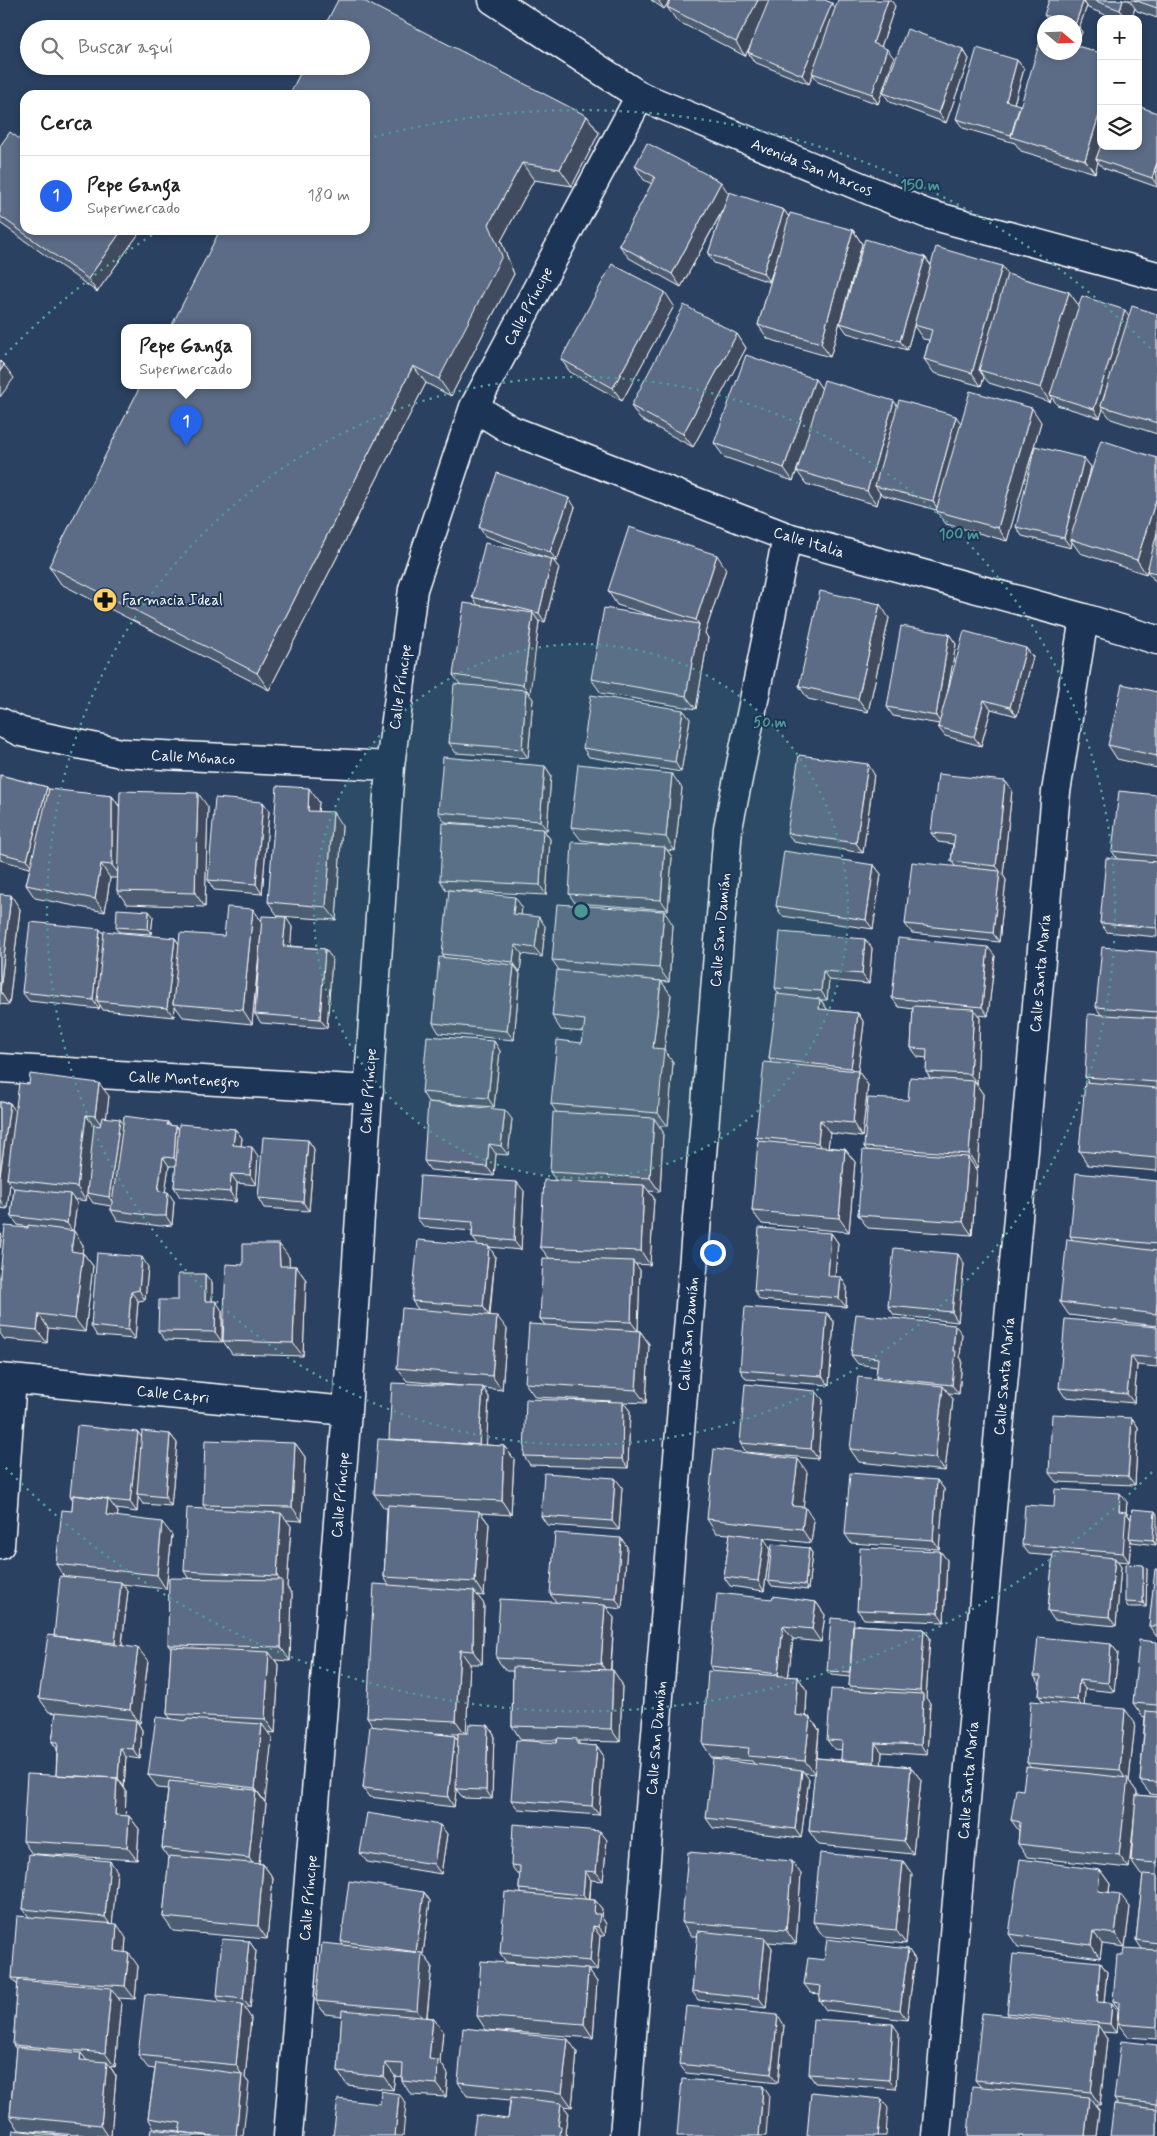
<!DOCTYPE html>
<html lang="es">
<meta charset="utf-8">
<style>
:root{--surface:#fff;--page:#f6f6f6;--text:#222;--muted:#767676;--line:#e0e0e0;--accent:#2563eb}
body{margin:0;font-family:Mynerve,sans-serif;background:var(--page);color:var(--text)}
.controls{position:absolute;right:15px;top:15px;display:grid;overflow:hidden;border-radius:10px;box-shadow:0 2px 8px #0003}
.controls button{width:45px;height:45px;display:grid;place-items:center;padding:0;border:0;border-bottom:1px solid var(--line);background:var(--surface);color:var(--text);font:25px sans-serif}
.compass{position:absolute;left:1037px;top:15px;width:45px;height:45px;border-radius:50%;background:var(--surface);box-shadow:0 2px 8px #0003;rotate:109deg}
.you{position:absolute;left:712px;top:1252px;width:18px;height:18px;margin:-12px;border:4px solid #fff;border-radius:50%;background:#1a73e8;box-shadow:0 0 0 8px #1a73e833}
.badge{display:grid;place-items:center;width:32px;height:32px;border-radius:50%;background:var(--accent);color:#fff;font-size:16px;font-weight:700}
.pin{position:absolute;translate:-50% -41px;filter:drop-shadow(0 1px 2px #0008)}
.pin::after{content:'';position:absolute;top:26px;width:18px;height:15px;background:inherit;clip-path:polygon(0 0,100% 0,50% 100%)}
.popup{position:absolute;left:121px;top:324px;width:130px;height:65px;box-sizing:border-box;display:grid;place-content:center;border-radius:10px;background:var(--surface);filter:drop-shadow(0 1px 4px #0005);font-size:16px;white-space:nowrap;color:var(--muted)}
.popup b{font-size:19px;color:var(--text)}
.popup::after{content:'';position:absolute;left:50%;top:100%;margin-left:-10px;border:10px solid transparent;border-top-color:var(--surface)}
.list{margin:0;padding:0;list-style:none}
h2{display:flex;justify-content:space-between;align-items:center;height:65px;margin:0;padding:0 20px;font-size:21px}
h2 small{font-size:16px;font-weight:400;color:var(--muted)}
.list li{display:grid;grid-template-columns:32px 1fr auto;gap:15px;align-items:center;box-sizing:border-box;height:80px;padding:0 20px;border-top:1px solid var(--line)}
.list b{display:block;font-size:19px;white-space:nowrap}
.list p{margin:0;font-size:16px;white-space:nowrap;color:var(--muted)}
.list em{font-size:16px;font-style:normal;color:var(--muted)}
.icon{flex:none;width:28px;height:28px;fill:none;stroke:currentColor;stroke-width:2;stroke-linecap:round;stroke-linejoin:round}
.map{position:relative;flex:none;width:1157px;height:2136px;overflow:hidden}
.search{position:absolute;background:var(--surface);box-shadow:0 2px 8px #0003;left:20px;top:20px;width:350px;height:55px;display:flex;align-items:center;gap:12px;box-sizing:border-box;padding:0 18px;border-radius:28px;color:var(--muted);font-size:19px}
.panel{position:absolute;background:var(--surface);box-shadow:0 2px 8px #0003;left:20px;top:90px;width:350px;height:145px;border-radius:15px}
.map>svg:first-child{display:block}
</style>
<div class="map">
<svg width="1157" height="2136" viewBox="0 0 1157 2136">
<rect width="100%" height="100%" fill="#2a4161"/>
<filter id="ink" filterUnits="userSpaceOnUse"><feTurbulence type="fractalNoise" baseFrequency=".02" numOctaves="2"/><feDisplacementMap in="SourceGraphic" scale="10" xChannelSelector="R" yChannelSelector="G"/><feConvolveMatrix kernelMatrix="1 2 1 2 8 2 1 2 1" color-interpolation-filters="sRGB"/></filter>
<g filter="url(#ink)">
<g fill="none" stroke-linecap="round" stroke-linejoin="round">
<defs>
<path id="minor" d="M474,407l37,23 276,107 297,81 73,22
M0,722l21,10 100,21 269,13
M0,1068l369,22
M0,1378l347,33
M0,1545l12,-166
M288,2136l59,-725 43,-645 23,-177 61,-182 166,-311
M624,2136l104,-1308 59,-291
M936,2136l120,-1344 28,-174"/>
<path id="tertiary" d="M493,0l147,96 287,118 230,62"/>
</defs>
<use href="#minor" stroke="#fff" stroke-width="31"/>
<use href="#tertiary" stroke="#fff" stroke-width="31"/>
<use href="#minor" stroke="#1d3557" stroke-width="28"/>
<use href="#tertiary" stroke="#1d3557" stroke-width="28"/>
</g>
<path fill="#4e5d73" stroke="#fff" fill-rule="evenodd" d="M651,0h19l-6,9z
M1083,0h74v18l-20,-7 -2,-3 -4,11h-15l-28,-11z
M895,6l-14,41 13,11 -16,46 -60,-22 -5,-8 -4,10 -55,-22 -6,-10 3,-7 -6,11 -68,-35 -10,-14 168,1z
M1087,6l-8,22 3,4 -5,14 24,100 56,-33v74l-54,-19 -5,-6 -3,11 -74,-22 -6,-8 -52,-15 -7,-9 61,-59 7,9 -10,35 7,2 53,-54v-30h-28l1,-3 -3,-4z
M963,49l6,10 -23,64 -56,-21 -7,-9z
M587,116l12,17 -27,53 -38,-6 -33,61 13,33 -63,122 -25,-13 -157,307 -208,-106 -12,-18 198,-239z
M0,146l25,84h113l2,2 -43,60 -97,-69z
M635,166l149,44 5,7 64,13 9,14 -32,113 -62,-18 -10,-14 19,-65 -8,22 -55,-19 -6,-9 16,-46 -43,79 -52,-29 -10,-13 33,-61 -8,-4z
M925,257l6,8 78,10 60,17 10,14 -6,19 56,-9 28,-2v120l-46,-15 -8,-10 -3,9 -43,-13 -5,-8 -2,5 -61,-19 -5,-6 -3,9 -47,-13 -10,-14 5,-19 -6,-1 -9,-13 -7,24 -60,-17 -7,-10z
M674,306l-52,95 -52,-29 -9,-13z
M737,334l9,14 -53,99 -53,-28 -9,-13z
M815,379l6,9 76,18 64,17 80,-1 -34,119 -61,-17 -10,-13v-1l-54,-15 -2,-2 -3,12 -71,-21 -9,-13 1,-4 -5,14 -69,-24 -10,-14z
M1084,458l7,9 -9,34 75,-43v123l-3,-1 -7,-9 -1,3 -66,-21 -8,-11 -1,6 -49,-12 -6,-9z
M575,507l-18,54 -4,-1 6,8 -14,54 -7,-1 1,1 -10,72 4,5 -5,59 -72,-5 -7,-10 11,-59 -7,-9 25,-70 -6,-8 75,-39 -62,-22 -6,-9z
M726,569l-21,64 3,5 -12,71 -95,-16 -10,-14 62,-63 -36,-11 -9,-14z
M889,618l-21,94 -60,-13 -9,-13z
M949,634l7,10 -8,44 78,-40 7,9 -16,59 -26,-7 -10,37 -36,-10 -7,-9 1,-3 -46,-8 -6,-9z
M1157,692v76l-40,-9 -9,-14z
M683,710l7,9 -9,53 -92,-15 -6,-9z
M545,766l6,9 -4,55h-3l6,9 -4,56 -100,-5 -6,-10 95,-51 -90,-7 -7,-10z
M874,774l-11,79 -69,-11 -7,-9z
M0,775l47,12 2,3 63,6 8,11h88l-3,100 -78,-3 -10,-13 1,-13h-8l-5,34 -70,-14 -9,-13 4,-17 -30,-8z
M1005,781l7,9 -9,85 3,5 -7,62 -87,-9 -7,-9 50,-58 -4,-5 2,-17 -15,-2 -7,-9z
M682,788l-7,63 -8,-1 5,7 -4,53 -93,-7 -6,-9 51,-49 -39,-5 -10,-13z
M1157,795v142l-50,-5 -7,-9 17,-64 -5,-8z
M263,802l6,9 -7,83 -48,-4 -6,-10z
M319,802l-1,9 24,15 -6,94 -58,-4 -10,-14z
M874,865l7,9 -8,55 -91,-13 -6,-10z
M0,894l20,15 -11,96 -9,-1z
M522,907l-1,8 24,11 -3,31 -20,-3 -2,18 -2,-1 2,3 -6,66 -75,-7 -6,-10 11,-65 -2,-4z
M253,909l9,13 30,5 -2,19 35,3 7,9 -5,70 -66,-5 -6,-9 5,-73 -8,83 -69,-7 -8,-11 -1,11 -71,-7 -3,-5 -1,4 -70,-8 -7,-9 82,-58 71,4 4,6 45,-8z
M153,916l-2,18 -32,-2 -3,-5z
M673,925l-4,57 -14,-1h6l10,14 -7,54 9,14 -5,63h-9l4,6 -3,60 -12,-1 6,7 -4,67 -15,-1 5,6 -2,61h2l9,13 -3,59 -23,-1 7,9 -2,57 -98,-3 -6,-9 87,-55 -76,-4 -10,-14 20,-58 -5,-6 9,-61 -9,-11 16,-66 -6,-9 7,-59 -6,-9 31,-61 2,-11 -23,-2 -9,-14 7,-46 -7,-10z
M865,939l7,9 -3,36 -40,-4 -2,20h-6l6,9 -1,1 32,3 6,10 -6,48 10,14 -6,52 -32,-4 -2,14 17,2 10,13 -6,70 -87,-8 -10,-13 8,-70 -4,-4 16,-74 -3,-4 10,-65 -4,-6z
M1157,952v219l-69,-6 -9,-14 9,-69 -3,-5 16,-62 -5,-8z
M995,956l-7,60 -10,-1 2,3 -3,66h-1l7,10 -5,74 -3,-1 2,4 -5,64 -104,-7 -10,-13 9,-65 -3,-3 66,-69 -4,-6 1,-14 -9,-1 -7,-9 2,-39 -14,-2 -7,-9z
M494,1041l6,10 -6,56 -66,-5 -6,-10z
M109,1096l-3,22 17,6 45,-2 2,3 9,4h56l7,9 -1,8 17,10 -2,29 -19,-2 -1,19 -56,-5 -6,-10 2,-21h-7l-4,26 9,9 -2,24 -12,1 -43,-6 -6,-10v-4l-18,-3 -6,-9 -1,7 -12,-2 3,4 -4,28 10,14 -1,8h1l10,13 -8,66 -37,-4 -1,15 -43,-4 -4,-6v-58l28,-48 -10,-2 -7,-9 3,-27 -4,-6 -3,26 -7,-1v-106l10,1 5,9z
M512,1119l-4,36 -12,-1 -2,22 -64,-6 -6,-9z
M308,1140l6,9 -5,62 -45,-3 -6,-10z
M1157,1181v145l-88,-11 -9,-13 13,-62 -3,-4z
M524,1191l-3,59 -32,-3 6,9 -5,59 17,14 -5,61 -19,-2 6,9 -3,48 18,1 10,13 -3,56 -30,-2 8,11 -5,72 -7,-1 7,9 -2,60h-12l-4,69h2l20,-8 6,9 -2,65 -29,-1 -7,-9 -2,18 -85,-10 -6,-9 11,-61 -7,-10 22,-132 -5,-8 3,-69h-3l-10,-14 16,-54 73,-54 -56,-5 -10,-13 21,-59 -6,-8 66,-56 -6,-8v-6l-48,-4 -7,-9zM428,1733l30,1v6l-3,-4z
M831,1233l7,10 -3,34 12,10 -1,20 -86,-7 -6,-9z
M289,1257v9h7l10,14 -3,76 -71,-2 -9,-13 20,-76z
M964,1264l-6,58 -64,-7 -6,-9z
M148,1267l-3,33 -7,1 -3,38 -38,-3 -6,-10z
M212,1283v18l10,10v31l-57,-2 -7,-9 20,-31z
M827,1313l7,9 -5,63 -83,-6 -6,-9z
M1157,1327v40l-20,-2 -3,38 -69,-6 -6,-9z
M962,1334l-2,23 2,3 -3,34 -11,-1 5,6 -8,72 -86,-9 -9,-13 27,-70 -1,-2 1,-10 -19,-3 -7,-9z
M823,1400l-5,59 -72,-7 -6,-9z
M1132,1418l6,9 -3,58 -79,-3 -7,-9z
M170,1434l7,9 -6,63 -28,-2 -5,-7 -1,15 -21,-3 2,3 -1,5 55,18 -6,54 -44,-5 6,7 -6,54 26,16 -8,62h-2l4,7 -2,29 -14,-2 -2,30 2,4 -1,25h4l10,13 -2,31 -101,-6 81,17 -5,53 14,14 -1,14 13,14 -3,33 -17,-1 3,4 -6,65 -5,-1 6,10 -5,60h-35v-1l-57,-5 -9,-14 6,-67 -3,-4 5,-59 -6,-8 17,-61 -6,-8 9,-55 -9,-13 33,-66 1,-26 -5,-7 4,-29 -7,-1 -10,-14 15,-62 10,-59 -8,-13 16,-53 1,-11 -3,-4 72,-58z
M295,1443l10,14 -3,64 -16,-1 5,6 -4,61 5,7 -2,67 -15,-1 4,6 -4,67 -7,-1 4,6 -8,64 2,2 -7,60h4l10,14 -6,61 -94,-8 -10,-14 6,-58 -7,-11 6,-59 -10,-1 -10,-13 23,-56 -4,-5 4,-65 -3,-4 21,-66 -5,-8 22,-62 -3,-4z
M807,1472l-4,35 11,14 -3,22 -63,-7 22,12 -6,43 -34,-5 -6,-9 6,-43 -14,-1 -9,-14z
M937,1480l7,9 -5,60 -88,-6 -6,-9z
M622,1487l-3,43 -72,-5 -6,-9z
M1127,1502l-1,10 5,7 1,-10 24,36 -24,-3 -1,-2 -2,22 -12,-1 4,6 -5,59 -62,-6 -6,-9 5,-55 -24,-2 -7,-9z
M621,1538l6,9 -5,62 -16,-2 8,11 -3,52 11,14 -2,58 -42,-1 2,4 17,1 6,9 -4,60 -81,-6 -7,-9 46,-57v-3h-36l-9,-14 1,-55h-7l-10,-13 60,-56 -6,-8z
M809,1548l3,5 -4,37 -36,-4 -4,-5z
M940,1551l7,9 -3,62 -80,-3 -7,-9z
M1147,1569l-1,38h-18l-3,-5z
M1157,1569v68l-8,-11z
M772,1599l44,3 9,13 -4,27 -28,-3 -5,38h10l9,14 -1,25 4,1 9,13 -2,28 24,2 1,-10 -8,-1 -7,-9 25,-50 -3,-4 1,-9 -19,-2 -4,-4 31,-47v1l66,4 6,9 -4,60 4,5 -3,52 -45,-3 -1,12 30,3 10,13 -8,74 -94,-9 -10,-14 6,-57 -11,-1 5,6 -8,59 -88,-10 -7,-10 48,-54 -2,-3 -40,-3 -9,-14 10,-72 -3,-6z
M1157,1642v153l-7,-1 -10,-13 5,-64 -3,-1 -9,-13z
M1111,1644l7,9 -4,39 -29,-3 -1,17 51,17 -6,58 8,11v3l20,2v242l-29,-2 -10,-13 1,-14 -6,-9 10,-46 19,-6 -6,-9 7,-65h-2l-10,-14 4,-50 -6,57 -102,-11 -9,-13 1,-13 -8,-11 12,-30 7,-23 -3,-4 16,-61 -4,-6 1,-12 -6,-8z
M440,1825l7,9 -6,40 -74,-12 -7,-9z
M607,1840l-4,41 -12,-1 -1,20h5l7,9 -1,7 5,8 -1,12h-5l-3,34h-9l9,12 -4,56 -107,-8 -9,-14 78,-49 -49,-5 -6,-9 22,-59 -3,-5 1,-15h-3l-6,-9z
M903,1861l9,13 -6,70 -83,-8 -10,-14z
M1100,1870l10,14 -1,8 21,15 -5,40 -23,-3 -2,14 -82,-11 -9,-13z
M801,1874l-5,70 -28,-2 4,6 -6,60 -68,-8 -6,-9 6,-55h-7l-9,-14z
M424,1892l6,9 -7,53 9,12 -5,51 6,1 10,13 -3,31 8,12 -2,23 -35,-2 -9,-14v-4l-7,-1 -2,14 -46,-5 -9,-13 4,-56 -17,-2 -9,-13 27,-56 -2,-4z
M249,1941l7,10 -6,57h-6l7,10 -6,60 4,5 -70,49v-1l-25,-3 -6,-10 7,-49 -7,-1 -10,-13 82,-53 -3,-6z
M908,1949l7,10 -8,61 -81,-10 -7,-10 1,-6 -9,-1 -7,-9 20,-24z
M1100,1962l7,10 -3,30 14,10 -2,21 -14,-1 5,7 -7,66h-5l4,5 -3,26h-128l12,-50 -5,-6 34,-64 -2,-3z
M784,2025l-6,58 -92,-10 -7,-9z
M899,2033l-3,56 -81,-6 -6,-9z
M1157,2045v91l-39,-31 -4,-6z
M577,2052l-5,55 -9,-1 5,6 -3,20 3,3 -60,-16 2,-19 -43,-4 -9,-14z"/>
<path fill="#404c5e" stroke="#fff" d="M658,0h12l-6,9z
M758,0h16l-29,56 -9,-14z
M888,0h3l4,6 -16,47 -6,-10z
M1123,0h6l6,8 -4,11h-5l-6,-9z
M1083,2l4,4 -8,22 3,4 -8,23v-15l4,-11 -3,-4z
M832,3l6,9 -29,72 -7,-9z
M887,49l7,9 -16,46 -6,-10z
M963,49l6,10 -23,64 -7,-10z
M1017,60l7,9 -12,41 -6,-9z
M1101,109v37l-5,13 2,3 -3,11 -10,-13z
M587,116l12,17 -27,53 -12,-17z
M522,163l12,17 -33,61 13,33 -63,122 -12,-17 50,-155z
M1154,171l3,4v10l-5,-7z
M721,182l9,14 -49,91 -9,-13z
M784,210l7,10 -22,62 -6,-9z
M122,230h16l2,2 -43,60 -9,-13z
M853,230l9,14 -32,113 -9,-14z
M925,257l6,9 -24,84 -7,-9z
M1002,266l9,13 -32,91 5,7 -3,9 -9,-13z
M665,292l9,14 -52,95 -9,-13z
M1069,292l10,14 -27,90 -2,-1 2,2 -2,5 -9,-14z
M1125,310l6,9 -30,87 2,3 -3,9 -6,-9z
M737,334l9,14 -53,99 -10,-13z
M4,365l10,13 -14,19v-26z
M413,366l13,17 -157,307 -12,-17z
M815,379l9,13 -31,89 -9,-13z
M894,401l9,13 -28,72 5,7 -3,12 -10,-14z
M1032,408l9,14 -34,119 -9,-13z
M956,416l6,9 -23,86 -6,-10z
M1084,458l7,9 -18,73 -3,-1 2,3 -1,6 -7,-10z
M1157,496v44l-11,34 -9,-14z
M569,498l6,9 -18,54 -7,-9z
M717,555l9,14 -21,64 3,5 -12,71 -10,-13 13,-72 -3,-4z
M552,559l7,9 -14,54 -6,-9z
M880,604l9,14 -21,94 -10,-13z
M533,613l6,9 -9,72 -7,-9z
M949,634l7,10 -14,81 -6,-9z
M1026,648l7,9 -16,59 -7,-9z
M526,690l7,9 -5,59 -6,-9z
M984,700l7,9 -10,37 -7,-9z
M683,710l7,9 -9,53 -6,-10z
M868,764l6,10 -11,79 -7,-10z
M545,766l6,9 -4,55 -7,-9z
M672,774l10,14 -7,63 -9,-14z
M1005,781l7,9 -9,85 3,5 -7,62 -6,-9 7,-62 -4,-5z
M47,787l6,10 -19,72 -7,-9z
M309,788l10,14 -2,22 -9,-13z
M198,793l10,14 -3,100 -10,-14z
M112,796l9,13 1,69 -10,-13z
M263,802l6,9 -7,83 -6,-10z
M333,812l9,14 -6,94 -10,-13z
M543,829l7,10 -4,56 -6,-10z
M665,847l7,10 -4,53 -7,-10z
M101,864l9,14 -5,34 -10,-13z
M874,865l7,9 -8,55 -7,-9z
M11,895l9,14 -11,96 -9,-14z
M515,897l7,10 -2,16 -7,-9z
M253,909l9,14 -10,101 -9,-14z
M149,911l4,5 -2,18 -3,-5z
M664,911l9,14 -4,57 -10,-14z
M286,917l6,10 -2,28 -7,-9z
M539,917l6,9 -3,31 -7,-9z
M100,929l7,9 -10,63 3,4 -1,4 -6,-9z
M175,938l6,9 -8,57 2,2 -1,11 -7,-9z
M865,939l7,9 -3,36 -7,-10z
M515,945l7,9 -2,18 -7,-10z
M988,947l7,9 -7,60 -6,-9z
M325,949l7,9 -5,70 -7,-9z
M514,965l6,9 -6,66 -7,-9z
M823,971l6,9 -2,20 -6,-9z
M661,981l10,14 -7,54 9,14 -5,63 -10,-13 -5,-65z
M820,999l7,10 -2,9 -6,-9z
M974,1009l6,9 -3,66 -7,-10z
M858,1013l6,10 -7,55 -6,-10z
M494,1041l6,10 -6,56 -6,-9z
M858,1071l10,14 -6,52 -9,-14z
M974,1081l9,13 -5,74 -9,-14z
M99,1083l10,13 -4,34 -10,-14z
M10,1103l9,14 -12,62 3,4 -3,26 -7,-9v-25z
M505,1110l7,9 -4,36 -7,-9z
M86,1115l10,14 -10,72 -9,-14z
M654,1118l9,14 -3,60 -10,-14z
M120,1119l6,10 -10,78 -7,-10z
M820,1120l10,13 -3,23 -9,-13z
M176,1126l7,9 -2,32 -7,-9z
M235,1129l7,9 -2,16 -7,-9z
M308,1140l6,9 -5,62 -6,-9z
M489,1144l7,10 -2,22 -7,-9z
M252,1147l6,9 -2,29 -6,-10z
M845,1149l10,13 -6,70 -10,-14z
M163,1157l6,9 -5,34 -6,-9z
M968,1157l9,14 -5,64 -9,-13z
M231,1174l6,9 -1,19 -6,-10z
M517,1182l7,9 -3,59 -7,-9z
M644,1185l10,13 -4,67 -9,-14z
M168,1192l6,9 -2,24 -6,-9z
M70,1194l7,9 -4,29 -6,-9z
M74,1231l9,14 -2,20 -10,-14z
M0,1233l2,2 -2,13z
M831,1233l7,10 -4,43 -6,-10z
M279,1244l10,13 1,22 -10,-13z
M489,1246l6,10 -6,60 -6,-10z
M83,1253l10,13 -8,66 -10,-13z
M958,1254l6,10 -6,58 -6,-10z
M142,1257l6,10 -3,33 -6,-10z
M633,1261l7,9 -2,61 -7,-9z
M296,1266l10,14 -3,76 -10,-13z
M205,1274l7,9v28l-7,-10z
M841,1277l6,10 -1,20 -7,-9z
M131,1292l7,9 -3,38 -7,-9z
M216,1301l6,10v31l-7,-10z
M827,1313l7,9 -5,63 -7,-9z
M39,1314l9,14 -1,15 -10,-13z
M497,1316l10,13 -5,61 -10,-14z
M955,1325l7,9 -2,23 2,3 -3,34 -7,-9 1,-34z
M640,1331l9,13 -3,59 -10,-13z
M1131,1356l6,9 -3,38 -7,-9z
M943,1386l10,13 -8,72 -10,-13z
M483,1387l6,10 -3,57 -7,-9z
M816,1391l7,9 -5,59 -7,-10z
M623,1402l7,9 -2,57 -6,-9z
M1132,1418l6,9 -3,58 -7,-9z
M138,1432l6,9 -7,53 1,3 -1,15 -7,-10z
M170,1434l7,9 -6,63 -6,-9z
M295,1443l10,14 -3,64 -10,-14z
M504,1446l10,13 -3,56 -9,-14z
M798,1459l9,13 -5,47 -10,-13z
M615,1478l7,9 -3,43 -7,-9z
M937,1480l7,9 -5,60 -6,-9z
M1120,1493l7,9 -1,10 6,9 -3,17 2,2 -2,22 -6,-9 -4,-42z
M108,1499l10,13 -2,17 -10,-14z
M805,1507l9,14 -3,22 -9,-14z
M479,1511l10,13 -5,72 -9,-14z
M1155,1511l2,3v19l-1,12 -3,-5z
M281,1513l10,13 -4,61 5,7 -2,67 -9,-14 1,-64 -5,-7z
M162,1522l10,13 -6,54 -9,-14z
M621,1538l6,9 -5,62 -6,-10z
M764,1538l6,10 -6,43 -6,-10z
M809,1548l3,5 -4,37 -3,-5z
M940,1551l7,9 -3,62 -6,-9z
M1115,1558l6,9 -5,59 -7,-9z
M1143,1565l4,4 -1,38 -3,-4z
M121,1582l7,9 -7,61 -6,-9z
M474,1591l10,13 -2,60 -9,-13z
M816,1602l9,13 -4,27 -9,-13z
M605,1605l9,13 -4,59 -9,-13z
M783,1626l10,13 -6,48 -9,-13z
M924,1629l6,9 -4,60 4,5 -3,52 -6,-10 2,-49 -3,-5z
M1111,1644l7,9 -4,39 -6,-9z
M138,1648l10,13 -8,62 -10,-13z
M460,1650l10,14 -4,71 -10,-14z
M269,1652l10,14 -4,67 -10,-14z
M613,1670l9,14 -2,58 -9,-13z
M798,1677l9,14 -2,38 -10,-14z
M1079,1680l6,9 -1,20 -7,-9z
M1125,1709l10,14 -6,58 8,11 -8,76 -10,-13 8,-74 -7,-11z
M810,1717l9,13 -4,44 -10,-13z
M136,1720l6,10 -2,29 -7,-10z
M262,1724l10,14 -7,64 -10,-14z
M488,1725l6,9 -2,65 -6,-9z
M455,1736l7,9 -8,62 -6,-10z
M875,1743l7,9 -1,19 -7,-9z
M597,1746l6,9 -4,60 -7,-9z
M120,1748l6,9 -2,30 -6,-9z
M911,1767l10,13 -8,74 -9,-13z
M802,1770l7,9 -8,59 -6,-9z
M117,1778l9,13 -1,38 -10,-14z
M256,1790l10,14 -8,67 -9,-13z
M129,1816l10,13 -2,31 -10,-13z
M440,1825l7,9 -6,40 -7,-10z
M600,1831l7,9 -4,41 -7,-9z
M110,1861l7,10 -5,56 -7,-10z
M792,1861l9,13 -5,70 -10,-14z
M903,1861l9,13 -6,70 -10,-14z
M263,1864l10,14 -6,61 -9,-13z
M1100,1870l10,14 -3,20 -9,-13z
M585,1871l6,9 -2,24 -6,-9z
M424,1892l6,9 -7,53 9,12 -6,58 -9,-14 -1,-58z
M1120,1894l10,13 -5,40 -10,-13z
M595,1900l7,9 -1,7 5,8 -1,12 -7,-9 -4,-13z
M117,1924l9,14 -2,27 -9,-14z
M593,1926l7,10 -3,34 -7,-9z
M1093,1931l9,13 -2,14 -9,-13z
M765,1938l7,10 -6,60 -7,-10z
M249,1941l7,10 -6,57 -7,-9z
M908,1949l7,10 -8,61 -7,-10z
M129,1953l9,13 -3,33 -10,-13z
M1100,1962l7,10 -4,39 -6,-9z
M588,1969l9,13 -4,56 -9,-14z
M111,1988l10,14 -6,65 -10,-14z
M1112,2003l6,9 -2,21 -6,-9z
M242,2004l9,14 -6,60 4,5 -6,53h-7l6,-61 -6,-10z
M778,2015l6,10 -6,58 -7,-9z
M433,2018l10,13 -3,31 8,12 -2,23 -9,-13 -8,-25z
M893,2024l6,9 -3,56 -7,-9z
M1098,2025l9,14 -7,66 -9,-13z
M568,2039l9,13 -5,55 -10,-14z
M81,2053l10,13 -11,-6z
M107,2062l9,14 -5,60h-3l-7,-11z
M385,2063l10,13 -2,14 -9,-13z
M763,2086l6,9 -3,41h-7z
M399,2094l7,9 -3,33h-8z
M1089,2097l10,13 -3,26h-11z
M882,2099l6,9 -2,28h-8z
M561,2103l7,9 -3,20 3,4h-8l-2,-10z"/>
<path fill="#5b6c86" stroke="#fff" d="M338,0h24l225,116 -27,53 -38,-6 -33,61 13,32 -63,123 -26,-13 -156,307 -208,-107 92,-181h106v-58h-76l49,-97h145v-135h-76l15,-29h57v-37h-38z
M671,0h87l-22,42 -69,-35z
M769,0h56l7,3 -30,72 -54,-23z
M838,0h50l-15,43 14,6 -15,45 -60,-21z
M1049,0h29l5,2 -8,23 -1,-1v-2h-5l-25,-7z
M1093,0h30l-3,10z
M1134,0h23v8z
M1048,17l17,5h-19z
M1074,26l5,1 -5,13z
M1044,27v9l-2,-1 -2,5z
M907,29l56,20 -24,64 -56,-20z
M1042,35l2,1v16h30v-7l27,8v56l-16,51 -74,-23z
M977,48l40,12 -11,41 14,4 -9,30 -55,-16z
M1138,106l19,7v50l-5,15 -56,-19 5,-14v1h37z
M10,132l15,11v87h97l-34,49 -88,-63v-70z
M647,143l74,39 -49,92 -53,-29 36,-68 -20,-11z
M1157,163v9l-3,-1z
M729,192l55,18 -21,63 -55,-19z
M790,213l63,17 -32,113 -63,-18z
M865,239l60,18 -25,84 -60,-18z
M936,247l66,19 -30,107 -48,-14 8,-29 -18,-5z
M612,264l53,28 -52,96 -52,-29z
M1007,274l62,18 -28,96 -62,-18z
M1082,296l43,14 -31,99 -44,-14z
M684,305l53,29 -54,100 -52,-28z
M1132,306l25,8v109l-56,-17z
M746,355l69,24 -31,89 -70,-25z
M0,361l4,4 -4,6z
M824,380l70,21 -27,90 -70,-20z
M970,391l62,17 -34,120 -62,-17z
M899,400l57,16 -23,85 -58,-15z
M1101,440l56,18v38l-20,64 -67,-21z
M1035,446l49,12 -20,80 -48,-11z
M497,473l72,25 -19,54 -71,-25z
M629,527l88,28 -21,65 -88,-29z
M1157,533v40l-10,-2z
M485,543l67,16 -13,54 -67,-16z
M820,591l60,13 -22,95 -59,-13z
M464,603l69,10 -10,72 -70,-10z
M604,608l95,16 -13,72 -95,-17z
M901,626l48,8 -13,82 -49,-9z
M964,631l62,17 -16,59 -26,-7 -10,37 -36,-10z
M454,684l72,6 -4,59 -73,-6z
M1122,684l35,8v64l-49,-11z
M591,695l92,15 -8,52 -92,-14z
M799,755l69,9 -12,79 -69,-10z
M443,757l102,9 -5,55 -102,-9z
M578,764l94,10 -6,63 -95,-10z
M938,774l67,7 -9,85 -45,-5 4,-26 -24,-2z
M0,775l47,12 -20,73 -27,-7z
M277,786l32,2 -1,23 25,1 -7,95 -58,-5z
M49,789l63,7v69l-11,-1 -6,35 -69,-14z
M120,791l78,2 -3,100 -78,-2z
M1119,791l38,4v61l-45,-5z
M215,798l48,4 -7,82 -48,-4z
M443,823l100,6 -3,56 -100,-5z
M572,842l93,5 -4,53 -92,-6z
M784,851l90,14 -8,55 -90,-14z
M1106,858l51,4v66l-57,-5z
M912,862l88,9 -7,62 -88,-9z
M449,890l66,7 -2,17 26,3 -4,31 -20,-3 -2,17 -71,-8z
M0,894l11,1 -11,96z
M557,904l107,7 -5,57 -107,-8z
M227,907l26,2 -10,101 -70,-6 7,-71 44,3z
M117,909l32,2 -1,18 -32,-2z
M262,916l24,1 -3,29 42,3 -5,70 -65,-5z
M30,922l70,7 -7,71 -71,-8z
M104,931l71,7 -8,70 -70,-7z
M780,932l85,7 -3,35 -39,-3 -2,20 -46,-3z
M898,938l90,9 -6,60 -90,-9z
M1102,947l55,5v60l-61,-5z
M439,957l75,8 -7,66 -74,-8z
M557,970l104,11 -8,67 11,1 -6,64 -107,-9 6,-64 25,3 3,-23 -33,-4z
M777,994l43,5 -1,10 39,4 -7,55 -82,-9z
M913,1006l61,3 -4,65 -44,-2 1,-23 -16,-1z
M1088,1014l69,4v64l-72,-5z
M427,1036l67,5 -6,57 -66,-6z
M764,1062l94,9 -5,52 -33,-3 -2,23 -62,-6z
M30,1074l69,9 -4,33 -9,-1 -9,72 -70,-8 12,-96 10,1z
M910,1077l64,4 -5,73 -105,-7 4,-49 40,2z
M1085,1082l72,6v70l-78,-7z
M0,1102l10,1 -10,72z
M428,1102l77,8 -4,36 -12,-2 -2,23 -63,-6z
M553,1112l101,6 -4,60 -100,-6z
M124,1116l44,6 -1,3 9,1 -2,32 -11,-1 -5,34 10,1 -2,24h-12l-43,-6z
M102,1117l18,2 -11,78 -22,-4 7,-68 6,1z
M179,1124l56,5 -2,16 19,2 -2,28 -19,-1 -1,18 -56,-5z
M263,1137l45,3 -5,62 -45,-4z
M758,1141l87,8 -6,69 -87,-7z
M863,1150l105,7 -5,65 -105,-7z
M1076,1173l81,8v63l-87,-8z
M420,1176l97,6 -3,59 -42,-4 1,-15 -56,-4z
M544,1180l100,5 -3,66 -101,-4z
M14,1188l56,6 -3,29 -56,-7z
M28,1225l46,6 -3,20 12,2 -8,66 -36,-5 -2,16 -37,-4v-51l5,-49 23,2z
M759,1228l72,5 -3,43 13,1 -2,21 -85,-7z
M1067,1239l90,12v51l-1,12 -96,-12z
M418,1240l71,6 -6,60 -71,-5z
M243,1244h36l1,22h16l-3,77 -70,-2 3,-77 17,1z
M894,1248l64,6 -6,58 -64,-6z
M97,1253l45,4 -3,33 -8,2 -3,38 -37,-4z
M543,1258l90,3 -2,61 -91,-3z
M178,1274h27v27h11l-1,31 -57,-1 1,-31h19z
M745,1307l82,6 -5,63 -82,-6z
M402,1308l95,8 -5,60 -95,-8z
M856,1314l99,11 -2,26h3l-4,34 -76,-8 2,-19 -27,-3z
M1065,1319l92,8v31l-26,-2 -4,38 -68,-6z
M529,1324l111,7 -4,59 -111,-7z
M858,1377l85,9 -8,72 -85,-9z
M392,1383l91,4 -4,58 -90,-6z
M745,1384l71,7 -5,58 -71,-6z
M526,1399l97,3 -1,57 -98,-3z
M1052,1414l80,4 -4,58 -79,-3z
M77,1426l61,6 -8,70 -21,-2 -1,-1 -35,-4v1h-3z
M142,1431l28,3 -5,63 -28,-3z
M378,1439l126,7 -2,55 -128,-7z
M205,1440l90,3 -3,64 -89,-2z
M714,1449l84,10 -6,47 13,1 -3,22 -95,-10z
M544,1473l71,5 -3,43 -71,-5z
M850,1473l87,7 -4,60 -88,-6z
M1055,1489l65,4 -1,18 7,1 -3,41 -101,-8 3,-40 29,2z
M73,1495l35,4 -2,16 56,7 -5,53 -101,-11 6,-54 10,1z
M388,1505l91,6 -4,71 -91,-5z
M187,1508l94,5 -4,63 -93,-5z
M1132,1509l23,2 -2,29 -24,-2z
M555,1533l66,5 -5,61 -66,-5z
M730,1533l34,5 -6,43 -34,-4z
M772,1544l37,4 -4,37 -37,-4z
M860,1548l80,3 -2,62 -81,-3z
M1053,1552l62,6 -6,59 -61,-6z
M1125,1564l18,1v38l-18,-1z
M1155,1569h2v57h-8z
M60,1576l61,6 -6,61 -61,-7z
M169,1578l113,2 -1,67 -113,-2z
M374,1584l100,7 -1,60 -13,-1 -4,71 -89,-4z
M717,1593l55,6 1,-3 43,6 -4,27 -29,-3 -5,48 -68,-8z
M500,1599l105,6 -4,59 -105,-6z
M831,1618l23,2 -4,52 -23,-1z
M853,1625l71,4 -4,62 -71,-5z
M48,1635l90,13 -8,62 -91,-12z
M1038,1637l73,7 -3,39 -29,-3 -2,20 -38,-4 2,-20h-7z
M1139,1640l18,2v63l-24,-2z
M171,1647l98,5 -4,67 -98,-5z
M513,1667l100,3 -2,59 -99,-3z
M708,1671l90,6 -3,38 15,2 -5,44 -57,-5 1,-8 -46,-4z
M831,1689l92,5 -2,51 -46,-2 -1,19 -33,-2 1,-19 -15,-1z
M1031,1701l94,8 -5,61 -93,-7z
M1146,1711l11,1v70l-17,-1z
M56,1712l80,8 -3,29 -13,-1 -2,30 -62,-3 2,-33h-6z
M156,1717l31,4v-2l75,5 -7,64 -107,-13z
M469,1724l19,1 -2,65 -30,-1 2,-56h10z
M370,1726l85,10 -7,61 -85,-9z
M558,1738l19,1v5l20,2 -5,60 -81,-6 5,-60 41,3z
M816,1758l95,9 -7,74 -95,-10z
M713,1759l89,11 -7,59 -89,-11z
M1026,1767l102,11 -9,77 -101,-11 2,-22 -9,-2 5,-31 7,1z
M27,1774l90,4 -2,37 14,1 -2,31 -104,-6z
M169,1781l87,9 -7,68 -87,-10z
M1136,1795l21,2v66l-26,-2z
M367,1813l73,12 -6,39 -74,-11z
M513,1824l87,7 -4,41 -11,-1 -2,24 -64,-6 1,-23 -9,-1z
M688,1852l104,9 -6,69 -104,-8z
M820,1853l83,8 -7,69 -83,-8z
M29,1854l81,7 -5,56 -82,-8z
M169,1856l94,8 -5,62 -95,-9z
M1020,1859l80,11 -2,21 22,3 -5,40 -22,-3 -2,14 -82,-11z
M1143,1874l14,1v68l-21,-3z
M349,1881l75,11 -8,60 -75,-11z
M505,1892l90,8 -1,14h6l-2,13 -5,-1 -3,35 -90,-8z
M17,1916l100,8 -2,27 14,2 -4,33 -113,-8z
M698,1931l67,7 -6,60 -67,-7z
M222,1939l27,2 -6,58 -26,-3z
M827,1939l81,10 -8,61 -81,-10 2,-14 -17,-2 4,-26 16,2z
M322,1943l100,10 -5,57 -101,-9z
M1124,1948l33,2v77l-39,-3 1,-22 -6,-1 4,-46h6z
M1013,1954l87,8 -3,40 15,1 -2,21 -103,-11z
M481,1961l107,8 -4,55 -107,-8z
M18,1980l93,8 -6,65 -92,-8z
M145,1994l97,10 -6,61 -98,-10z
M686,2006l92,9 -7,59 -92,-10z
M342,2010l91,8 -4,41 9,1 -1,24 -35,-3 1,-17 -18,-1 -1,14 -46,-5z
M982,2013l116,12 -7,67 -116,-12z
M813,2019l80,5 -4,56 -80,-6z
M463,2028l105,11 -6,54 -104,-11z
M1121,2041l36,4v59l-43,-5z
M16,2047l65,6 -1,7 27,2 -6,63 -91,-9z
M156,2063l86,11 -6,62h-24l-33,-4 2,-9 -33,-5z
M682,2079l81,7 -4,50h-82z
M972,2086l117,11 -4,39h-117z
M381,2091l18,3 -4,42h-62l5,-37 42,5z
M811,2092l71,7 -4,37h-71z
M511,2097l50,6 -3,23h3l-1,10h-87l3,-21 32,4z
M1114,2104l43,5v27h-47z
M151,2129l61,7h-62z
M13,2130l55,6h-56z
M77,2134l12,2h-13z"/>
</g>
<circle cx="581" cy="911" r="267" fill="#4b9892" fill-opacity=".12"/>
<g fill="none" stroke="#4b9892" stroke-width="2.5" stroke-dasharray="2.5 5">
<circle cx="581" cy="911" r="267"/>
<circle cx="581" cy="911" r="534"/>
<path d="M1152 1472A801 801 0 0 1 5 1467M5 355A801 801 0 0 1 157 232M367 139A801 801 0 0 1 1152 350"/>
</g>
<defs>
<symbol id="pharmacy-disc" viewBox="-11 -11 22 22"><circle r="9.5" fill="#ffd166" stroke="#1d3557"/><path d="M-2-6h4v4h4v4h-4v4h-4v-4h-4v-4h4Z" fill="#111"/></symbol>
</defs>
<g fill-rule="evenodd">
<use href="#pharmacy-disc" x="91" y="586" width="28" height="28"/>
</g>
<g text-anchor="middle" stroke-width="4" stroke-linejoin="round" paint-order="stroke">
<g font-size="15" fill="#fff" stroke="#1d3557">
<text transform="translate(812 167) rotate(22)" y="5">Avenida San Marcos</text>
<text transform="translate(528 306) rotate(-62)" y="5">Calle Príncipe</text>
<text transform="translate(809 542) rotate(17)" y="5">Calle Italia</text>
<text transform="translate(400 687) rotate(-82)" y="5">Calle Príncipe</text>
<text transform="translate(193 757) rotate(3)" y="5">Calle Mónaco</text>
<text transform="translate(720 930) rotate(-85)" y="5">Calle San Damián</text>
<text transform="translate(1040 973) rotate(-85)" y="5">Calle Santa María</text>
<text transform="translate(184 1079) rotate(3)" y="5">Calle Montenegro</text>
<text transform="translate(368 1091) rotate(-86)" y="5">Calle Príncipe</text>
<text transform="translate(688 1334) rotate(-85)" y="5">Calle San Damián</text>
<text transform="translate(1004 1376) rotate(-85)" y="5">Calle Santa María</text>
<text transform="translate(173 1394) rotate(6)" y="5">Calle Capri</text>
<text transform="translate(340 1495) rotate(-85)" y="5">Calle Príncipe</text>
<text transform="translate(656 1738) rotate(-85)" y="5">Calle San Damián</text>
<text transform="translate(968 1780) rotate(-85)" y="5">Calle Santa María</text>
<text transform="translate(308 1898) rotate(-85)" y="5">Calle Príncipe</text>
</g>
<g font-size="15" fill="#fff" stroke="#1d3557" text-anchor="start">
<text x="122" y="605">Farmacia Ideal</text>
</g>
</g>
<circle cx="581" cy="911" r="8" fill="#4b9892" stroke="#1d3557" stroke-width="2.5"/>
<g font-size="15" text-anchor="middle" font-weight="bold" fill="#4b9892" stroke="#1d3557" stroke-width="4" stroke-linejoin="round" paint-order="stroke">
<text x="920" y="190">150 m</text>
<text x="959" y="539">100 m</text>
<text x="770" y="727">50 m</text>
</g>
</svg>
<div class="controls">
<button>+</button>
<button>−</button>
<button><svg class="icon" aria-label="layers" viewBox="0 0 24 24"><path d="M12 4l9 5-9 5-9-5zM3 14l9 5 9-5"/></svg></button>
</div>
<svg class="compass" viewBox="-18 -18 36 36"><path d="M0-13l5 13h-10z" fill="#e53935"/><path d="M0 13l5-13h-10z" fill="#767676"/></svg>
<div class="you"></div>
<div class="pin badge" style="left:186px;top:446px">1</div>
<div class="popup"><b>Pepe Ganga</b>Supermercado</div>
<div class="search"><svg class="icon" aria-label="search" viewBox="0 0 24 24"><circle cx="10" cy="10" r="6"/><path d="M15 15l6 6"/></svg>Buscar aquí</div>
<section class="panel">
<h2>Cerca<small></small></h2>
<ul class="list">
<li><span class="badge">1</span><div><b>Pepe Ganga</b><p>Supermercado</p></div><em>180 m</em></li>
</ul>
</section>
</div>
